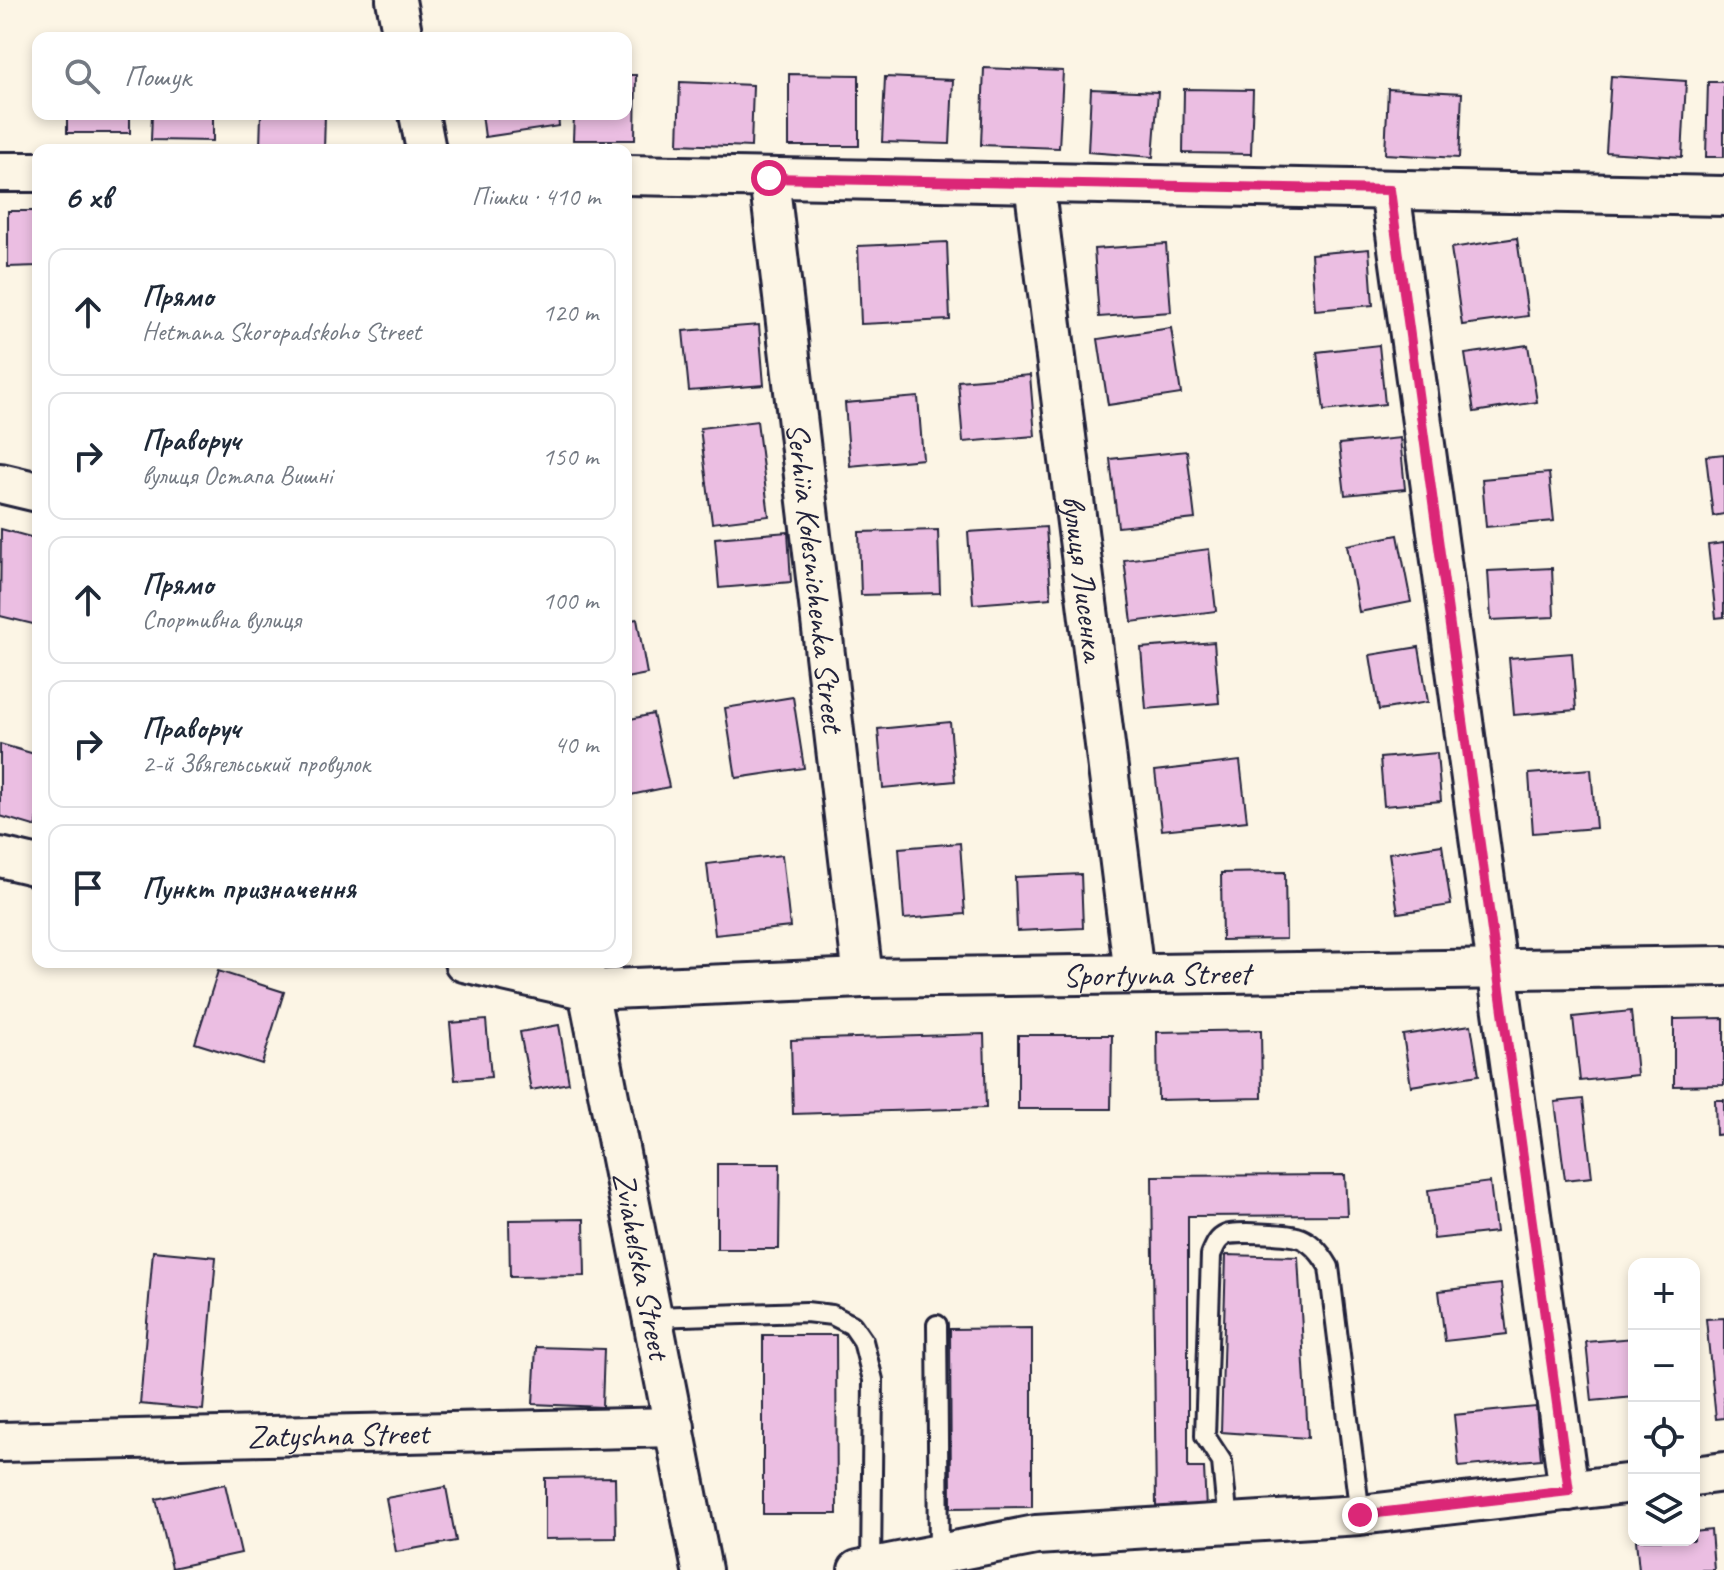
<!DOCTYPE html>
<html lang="uk">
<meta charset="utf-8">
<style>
:root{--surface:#fff;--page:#f6f6f7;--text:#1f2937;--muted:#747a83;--line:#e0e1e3}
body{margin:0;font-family:Caveat,sans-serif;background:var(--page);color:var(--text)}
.controls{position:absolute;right:24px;bottom:24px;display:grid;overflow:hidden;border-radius:16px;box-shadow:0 4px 12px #0003}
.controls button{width:72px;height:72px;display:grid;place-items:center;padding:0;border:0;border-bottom:2px solid var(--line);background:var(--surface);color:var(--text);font:40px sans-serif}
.stop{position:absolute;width:24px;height:24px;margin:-18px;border:6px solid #db2777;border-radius:50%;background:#fff}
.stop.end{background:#db2777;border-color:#fff;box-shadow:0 2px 8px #0008}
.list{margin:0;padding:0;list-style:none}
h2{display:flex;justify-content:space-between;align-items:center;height:104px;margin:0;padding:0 32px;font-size:34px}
h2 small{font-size:26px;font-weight:400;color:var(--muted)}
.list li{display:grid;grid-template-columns:52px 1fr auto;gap:24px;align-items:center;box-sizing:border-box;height:128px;margin:0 16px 16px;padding:0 16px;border:2px solid var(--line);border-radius:16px}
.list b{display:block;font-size:30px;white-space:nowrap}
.list p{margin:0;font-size:26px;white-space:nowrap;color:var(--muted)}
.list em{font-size:26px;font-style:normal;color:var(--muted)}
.icon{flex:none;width:44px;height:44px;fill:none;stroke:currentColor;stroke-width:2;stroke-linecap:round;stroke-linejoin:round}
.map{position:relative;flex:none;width:1724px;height:1570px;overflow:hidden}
.search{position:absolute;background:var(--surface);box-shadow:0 4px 12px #0003;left:32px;top:32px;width:600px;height:88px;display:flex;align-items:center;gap:20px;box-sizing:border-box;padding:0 28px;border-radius:16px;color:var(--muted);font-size:30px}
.panel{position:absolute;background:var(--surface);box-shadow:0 4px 12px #0003;left:32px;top:144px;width:600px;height:824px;border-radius:16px}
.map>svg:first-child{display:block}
</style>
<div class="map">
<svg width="1724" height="1570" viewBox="0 0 1724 1570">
<rect width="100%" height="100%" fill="#fcf5e5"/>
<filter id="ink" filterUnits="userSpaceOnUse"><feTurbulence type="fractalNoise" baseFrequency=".0125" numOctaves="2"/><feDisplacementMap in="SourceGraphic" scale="16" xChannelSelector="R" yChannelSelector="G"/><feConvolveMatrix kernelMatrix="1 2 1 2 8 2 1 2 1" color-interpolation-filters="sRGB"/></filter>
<g filter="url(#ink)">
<path fill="#ebbee2" stroke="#22223b" stroke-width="2" d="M984,68l79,3 -4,77 -78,-3z
M789,74l70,1v71h-70z
M626,75h10l-1,65h-62l1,-26h52z
M1611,76l75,5 -4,76 -76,-5z
M885,77l68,3 -3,64 -68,-2z
M680,82l73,3 -2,62 -73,-3z
M1708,82h16v75h-18z
M1091,89l67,3 -5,65 -65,-5z
M1184,89l69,1 -2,64 -68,-1z
M1388,89l74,4 -3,65 -74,-4z
M67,114h63v19h-63z
M152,114h61v27l-62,-1z
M261,114h64l-1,36 -64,-2z
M482,114h76l1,12 -74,11z
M8,211h30v55l-30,1z
M1517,238l11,78 -66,9 -11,-77z
M947,242l3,78 -89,4 -3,-78z
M1166,244l5,68 -72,5 -5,-68z
M1369,249l4,56 -58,5 -4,-56z
M759,325l5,60 -75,6 -6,-60z
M1171,328l10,66 -73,11 -10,-66z
M1379,345l6,59 -61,7 -7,-59z
M1528,345l9,57 -63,10 -9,-58z
M1030,375l5,61 -72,6 -5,-61z
M918,397l5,62 -73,7 -5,-63z
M757,421l12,95 -57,7 -12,-95z
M1400,438l5,51 -60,6 -6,-51z
M1187,451l8,68 -77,8 -8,-68z
M1724,454v60l-11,2 -7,-60z
M1549,473l5,48 -68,6 -4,-48z
M1046,527l5,71 -78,6 -5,-72z
M1,529l37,10 -1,86 -37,-9z
M938,530l2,63 -79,2 -2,-63z
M788,532l3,50 -72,6 -4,-50z
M1398,535l13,67 -52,10 -12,-67z
M1724,543v74l-8,1 -8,-73z
M1209,549l7,62 -84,11 -8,-62z
M1552,568l2,49 -63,3 -3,-49z
M637,619l10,55 -21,4v-57z
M1214,642l5,61 -73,6 -5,-61z
M1419,647l9,55 -49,8 -9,-55z
M1572,653l4,57 -62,5 -5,-57z
M793,697l11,71 -68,10 -11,-70z
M653,714l16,73 -43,9v-76z
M950,722l5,59 -72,7 -5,-59z
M0,744l38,11 -1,72 -37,-11z
M1437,753l4,48 -57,5 -4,-48z
M1240,761l7,60 -85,9 -7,-59z
M1591,769l5,59 -63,5 -4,-59z
M960,843l5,71 -61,5 -5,-71z
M1442,845l9,60 -53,8 -9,-60z
M782,855l8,72 -75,8 -8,-71z
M1285,872l1,67 -64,1 -1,-67z
M1081,874l2,54 -66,3 -2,-54z
M218,971l66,21 -22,72 -67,-21z
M1631,1011l6,64 -57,6 -7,-64z
M1724,1018v67l-50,1v-67z
M486,1020l5,57 -36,3 -5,-57z
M559,1025l10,58 -38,7 -11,-58z
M1471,1025l8,50 -68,11 -8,-51z
M1261,1030l1,68 -104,2 -1,-68z
M984,1034l2,74 -193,6 -2,-74z
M1018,1035h94l-1,74h-93z
M1583,1099l9,78 -27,3 -10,-78z
M1715,1100h9v34l-8,1z
M717,1164h63l-1,85h-62z
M1345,1175l2,40 -159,1v252h16l2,41 -50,-2 -4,-331z
M1490,1182l6,50 -62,7 -6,-49z
M584,1219l1,57 -75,1 -1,-57z
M153,1251l63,6 -13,153 -63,-6z
M1226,1255l72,2 10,181 -87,-6z
M1501,1284l6,50 -62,7 -6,-50z
M1724,1318v100l-8,1 -10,-100z
M1032,1328v179l-81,1 -1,-179z
M763,1335h73l1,179h-74z
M1634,1338v59l-42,4 -6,-59z
M536,1347l68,2 -2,58 -69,-3z
M1536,1407l5,52 -82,8 -5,-52z
M615,1477l1,61 -71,1v-61z
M225,1484l16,69 -69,15 -16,-69z
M446,1487l10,54 -60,11 -10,-54z
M1711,1530l3,40h-75l-3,-30h58v-8z"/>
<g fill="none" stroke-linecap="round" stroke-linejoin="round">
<defs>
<path id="service" d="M653,1317l153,-5 26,3 20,10 11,16 10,39 -2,188
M937,1325l2,230
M1228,1523l-6,-61 -17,-26 6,-181c4,-9 6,-16 15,-20 8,-4 61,-1 71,2 15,4 25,18 32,30l31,248"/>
<g id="minor">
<path d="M396,0l7,38"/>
<path d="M419,114l7,36"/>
<path d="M0,172h38"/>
<path d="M626,175l1098,21"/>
<path id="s1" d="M769,178l94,800"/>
<path id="s2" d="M1034,183l100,791"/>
<path d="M1390,190l179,1301"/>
<path d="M0,483l38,9"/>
<path d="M0,857l38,9"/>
<path id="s3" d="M464,962l124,28 275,-12 861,-12"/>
<path id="s4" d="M583,965l119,605"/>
<path id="s5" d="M0,1442l675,-15"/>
<path d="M1694,1476l30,-4"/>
<path d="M858,1570l178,-35 324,-20 274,-32"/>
</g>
</defs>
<use href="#service" stroke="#22223b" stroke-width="24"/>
<use href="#minor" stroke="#22223b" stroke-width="44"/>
<use href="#service" stroke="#fcf5e5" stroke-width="18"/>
<use href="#minor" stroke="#fcf5e5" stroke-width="38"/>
</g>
</g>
<g fill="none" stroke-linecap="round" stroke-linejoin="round" filter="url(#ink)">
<path stroke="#db2777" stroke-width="10" d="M769,178l621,12 179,1301 -209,24"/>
</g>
<g text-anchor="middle" stroke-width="8" stroke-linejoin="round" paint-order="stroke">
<g font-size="32" fill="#22223b" stroke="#fcf5e5">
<text dy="11" stroke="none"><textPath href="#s1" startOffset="402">Serhiia Kolesnichenka Street</textPath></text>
<text dy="11" stroke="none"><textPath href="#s2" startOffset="398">вулиця Лисенка</textPath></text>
<text dy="11" stroke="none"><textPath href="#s3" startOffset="696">Sportyvna Street</textPath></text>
<text dy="11" stroke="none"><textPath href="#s4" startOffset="306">Zviahelska Street</textPath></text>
<text dy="11" stroke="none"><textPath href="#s5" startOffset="338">Zatyshna Street</textPath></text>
</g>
</g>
</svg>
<div class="controls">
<button>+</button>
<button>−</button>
<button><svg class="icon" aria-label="locate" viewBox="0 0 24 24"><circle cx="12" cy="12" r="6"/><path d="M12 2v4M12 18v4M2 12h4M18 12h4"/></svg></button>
<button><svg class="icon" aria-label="layers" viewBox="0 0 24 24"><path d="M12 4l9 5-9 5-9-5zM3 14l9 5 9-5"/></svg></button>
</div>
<div class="stop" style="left:769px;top:178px"></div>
<div class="stop end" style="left:1360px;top:1515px"></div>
<div class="search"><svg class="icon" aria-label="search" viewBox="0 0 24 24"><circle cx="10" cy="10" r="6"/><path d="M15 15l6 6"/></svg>Пошук</div>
<section class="panel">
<h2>6 хв<small>Пішки · 410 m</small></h2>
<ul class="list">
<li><svg class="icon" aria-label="ahead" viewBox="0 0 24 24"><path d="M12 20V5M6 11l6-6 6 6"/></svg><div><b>Прямо</b><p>Hetmana Skoropadskoho Street</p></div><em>120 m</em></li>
<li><svg class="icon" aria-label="right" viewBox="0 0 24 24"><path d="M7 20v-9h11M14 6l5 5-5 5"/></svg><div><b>Праворуч</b><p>вулиця Остапа Вишні</p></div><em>150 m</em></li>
<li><svg class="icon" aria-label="ahead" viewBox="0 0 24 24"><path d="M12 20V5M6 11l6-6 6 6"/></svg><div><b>Прямо</b><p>Спортивна вулиця</p></div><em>100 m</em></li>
<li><svg class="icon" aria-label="right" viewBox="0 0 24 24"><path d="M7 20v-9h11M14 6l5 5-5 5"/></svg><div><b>Праворуч</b><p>2-й Звягельський провулок</p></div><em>40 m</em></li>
<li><svg class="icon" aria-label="arrive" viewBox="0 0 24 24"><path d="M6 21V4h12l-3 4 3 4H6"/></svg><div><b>Пункт призначення</b></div></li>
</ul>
</section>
</div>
